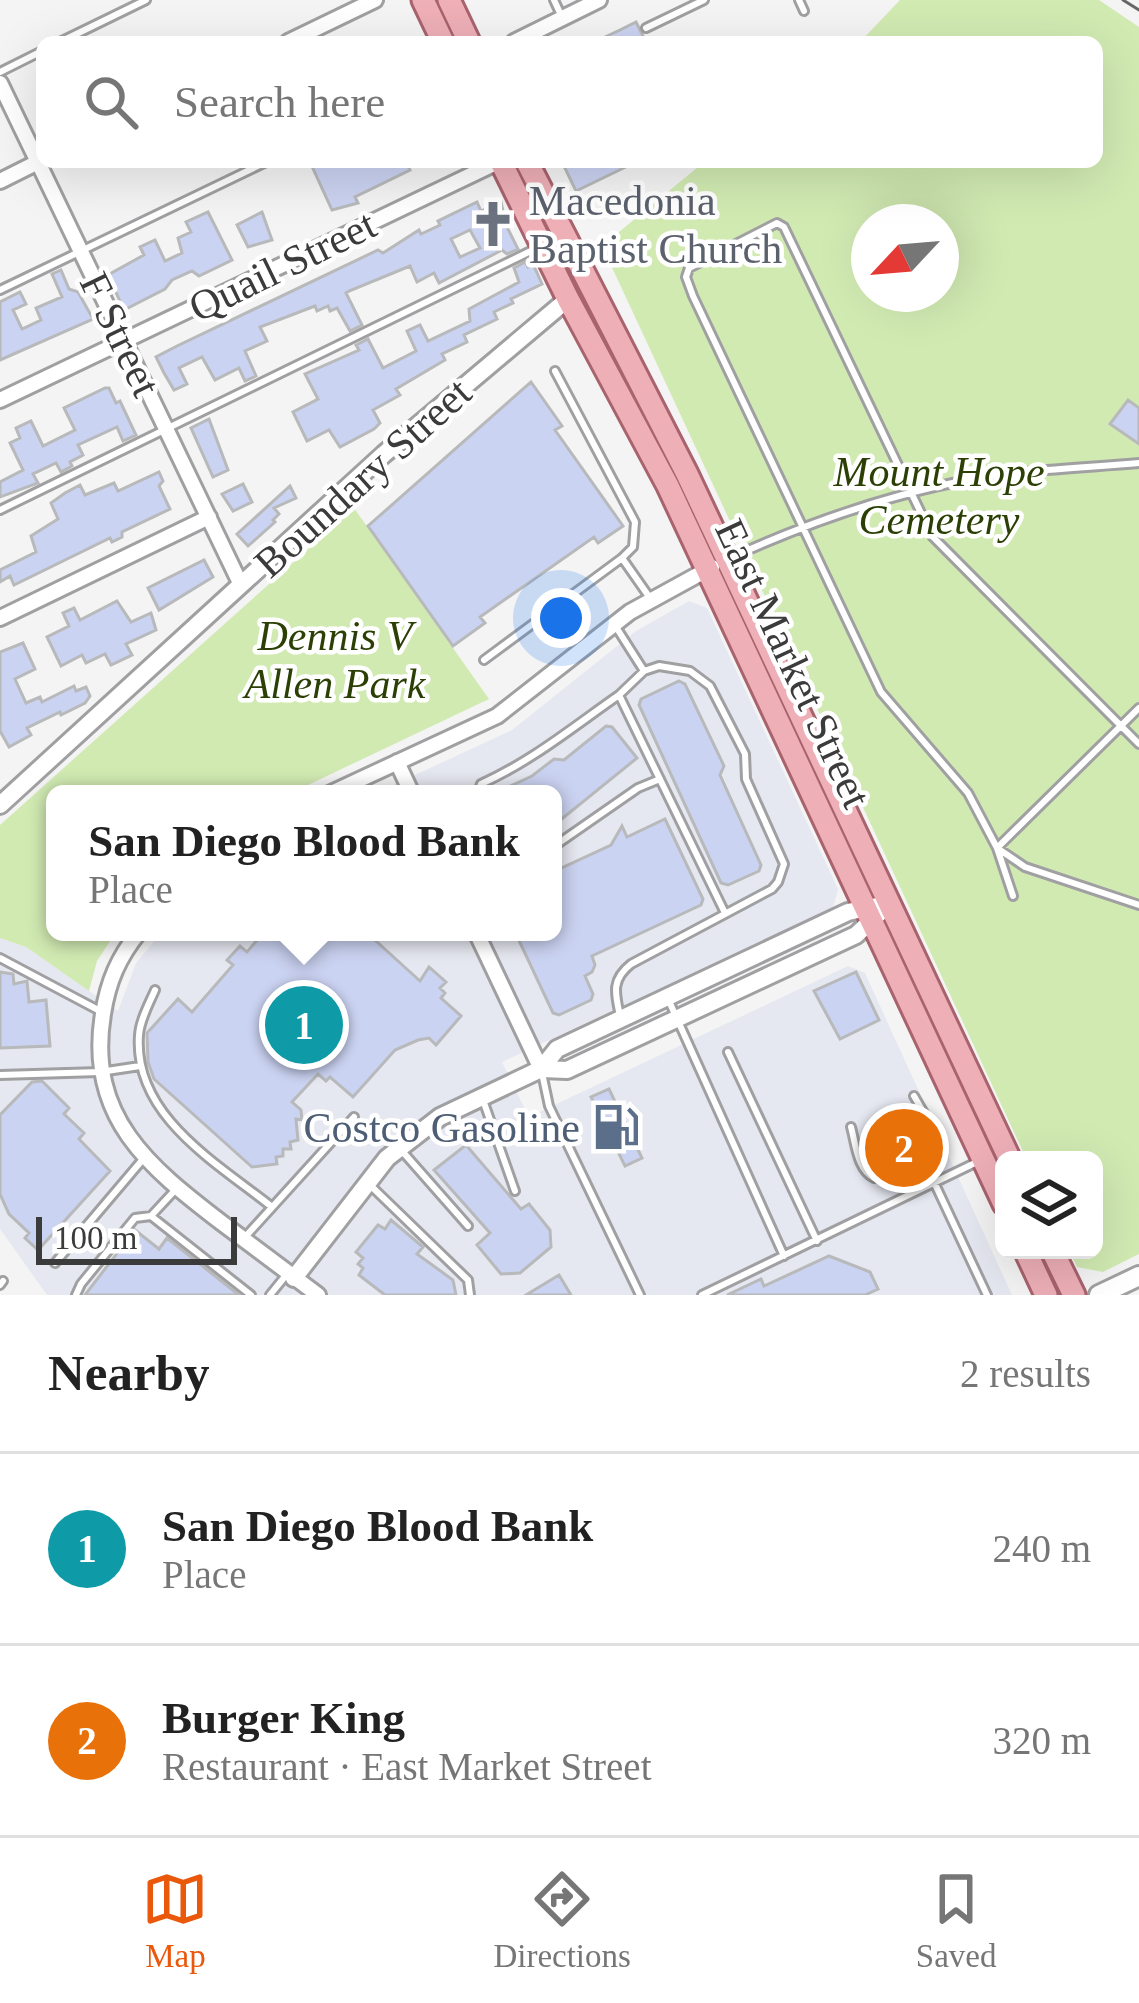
<!DOCTYPE html>
<meta charset="utf-8">
<style>
:root{--surface:#fff;--page:#f2f2f2;--text:#222;--muted:#767676;--line:#e0e0e0;--accent:#ea580c}
body{margin:0;font-family:Georgia,serif;background:var(--page);color:var(--text)}
.controls{position:absolute;right:36px;bottom:36px;display:grid;overflow:hidden;border-radius:18px;box-shadow:0 12px 48px #0002}
.controls button{width:108px;height:108px;display:grid;place-items:center;padding:0;border:0;border-bottom:3px solid var(--line);background:var(--surface);color:var(--text);font:60px sans-serif}
.compass{position:absolute;left:851px;top:204px;width:108px;height:108px;border-radius:50%;background:var(--surface);box-shadow:0 12px 48px #0002;rotate:244deg}
.scale{position:absolute;left:36px;bottom:30px;width:201px;box-sizing:border-box;padding-left:12px;border:6px solid #3b3b3c;border-top:0;font-size:33px;line-height:42px;white-space:nowrap;color:#3b3b3c;-webkit-text-stroke:9px #fff;paint-order:stroke}
.you{position:absolute;left:561px;top:618px;width:42px;height:42px;margin:-30px;border:9px solid #fff;border-radius:50%;background:#1a73e8;box-shadow:0 0 0 18px #1a73e833}
.badge{display:grid;place-items:center;width:78px;height:78px;border-radius:50%;background:var(--accent);color:#fff;font-size:39px;font-weight:700}
.pin{position:absolute;translate:-50% -50%;border:6px solid #fff;box-shadow:0 3px 12px #0006}
.popup{position:absolute;left:46px;top:785px;width:516px;height:156px;box-sizing:border-box;display:grid;place-content:center;border-radius:18px;background:var(--surface);filter:drop-shadow(0 3px 9px #0005);font-size:39px;white-space:nowrap;color:var(--muted)}
.popup b{font-size:45px;color:var(--text)}
.popup::after{content:'';position:absolute;left:50%;top:100%;margin-left:-24px;border:24px solid transparent;border-top-color:var(--surface)}
.list{margin:0;padding:0;list-style:none}
h2{display:flex;justify-content:space-between;align-items:center;height:156px;margin:0;padding:0 48px;font-size:51px}
h2 small{font-size:39px;font-weight:400;color:var(--muted)}
.list li{display:grid;grid-template-columns:78px 1fr auto;gap:36px;align-items:center;box-sizing:border-box;height:192px;padding:0 48px;border-top:3px solid var(--line)}
.list b{display:block;font-size:45px;white-space:nowrap}
.list p{margin:0;font-size:39px;white-space:nowrap;color:var(--muted)}
.list em{font-size:39px;font-style:normal;color:var(--muted)}
.icon{flex:none;width:66px;height:66px;fill:none;stroke:currentColor;stroke-width:2;stroke-linecap:round;stroke-linejoin:round}
.map{position:relative;flex:none;width:1139px;height:1295px;overflow:hidden}
.search{position:absolute;background:var(--surface);box-shadow:0 12px 48px #0002;left:36px;right:36px;top:36px;height:132px;display:flex;align-items:center;gap:30px;box-sizing:border-box;padding:0 42px;border-radius:18px;color:var(--muted);font-size:45px}
.sheet{height:540px;background:var(--surface)}
nav{display:flex;justify-content:space-around;align-items:center;box-sizing:border-box;height:168px;border-top:3px solid var(--line);background:var(--surface);font-size:33px;color:var(--muted)}
nav a{display:grid;justify-items:center;gap:6px}
nav .on{color:var(--accent)}
.map>svg:first-child{display:block}
</style>
<div class="map">
<svg width="1139" height="1295" viewBox="0 0 1139 1295">
<rect width="100%" height="100%" fill="#f4f4f5"/>
<path fill="#e6e8f1" d="M689,601l18,7 131,281 -5,19 -331,154 27,55 319,-151 17,7 147,322h-965l-47,-66v-291l26,9 92,64 18,-48 26,-31h391v-138h-179l138,-64 124,-99z"/>
<path fill="#d1eab2" fill-rule="evenodd" d="M900,0h199l40,27v1227l-36,18 -26,-5 -8,-17h25v-90h-67l-425,-914 102,-84h393v-120h-237zM869,222h72v72h-72z
M354,508l135,191 -200,95h-234v138h61l-19,29 -8,30 -63,-44 -26,-9v-113z"/>
<path fill="#cbd3f2" stroke="#b8b9ba" stroke-width="3" fill-rule="evenodd" d="M636,22l10,20h-52l26,-12z
M310,162h96l4,8 -55,27 3,6 -26,7z
M562,162h74l-60,29z
M477,202l4,9 20,-9 5,23 12,24 -11,5 -5,-4 -63,33 -5,-10 -17,9 -7,-16 -61,25 -3,2 16,32 -12,6 -13,-23 -7,3 -2,-5 -11,5 -2,-5 -55,21 7,14 -22,10 11,25 -11,5 -6,-13 -24,12 -13,-23 -23,11 8,16 -13,6 -10,-17 -8,-16 21,-11 201,-96 5,3 36,-23 2,4 19,-9 -2,-4zM470,230l10,18 -20,9 -9,-18z
M208,212l24,48 -33,16 -7,-5 -20,9 -7,9 -41,21 -16,-35 36,-20 -4,-8 15,-7 10,21 17,-8 -4,-15 13,-6 -5,-10z
M262,212l10,28 -24,7 -11,-22z
M525,262l3,5 5,-3 9,20 -31,15 2,4 -19,9 3,7 -33,16 3,7 -25,12 3,6 -49,29 4,6 -27,15 7,13 -6,6 -34,18 -11,-17 -22,11 -14,-29 25,-13 -13,-25 54,-24 -3,-5 12,-6 15,29 33,-17 -9,-20 13,-6 8,16 42,-20 -1,-12 50,-27 -5,-14z
M61,270l8,19 9,3 15,27 -93,41v-58l20,-10 6,12 -13,6 9,19 19,-9 -5,-12 26,-11 -10,-23z
M531,382l31,44 -7,4 68,96 -25,17 -4,-6 -114,80 5,6 -32,23 -85,-120z
M105,388h4l7,15 4,-2 16,34 -13,6 -6,-14 -39,18 5,10 -13,7 2,4 -11,6 -5,-9 -23,11 5,9 -38,14v-15l23,-12 -13,-27 10,-5 -4,-10 15,-7 12,25 32,-16 -11,-22z
M1128,400l11,8v36l-29,-20z
M209,419l19,51 -15,7 -22,-49z
M159,472l4,9 -4,5 11,23 -48,23v5l-10,5 -2,-4 -96,47 -4,-9 -10,6v-12l36,-18 -5,-16 27,-17 -7,-16 14,-10 15,-8 5,10 29,-12 4,8z
M243,484l9,18 -19,9 -11,-17z
M290,486l6,12 -22,10 5,6 -6,6 2,2 -27,24 -11,-12z
M204,560l9,17 -54,33 -11,-22z
M117,601l14,21 20,-9 5,17 -30,14 6,11 -21,10 -6,-11 -19,9 -4,-8 -21,11 -14,-29 22,-11 -6,-13 11,-5 6,12z
M23,643l12,26 -20,10 11,24 14,-6 2,5 32,-16 2,5 10,-4 4,9 -5,7 -24,12 -1,-3 -33,16 4,7 -22,12 -9,-16v-79z
M679,681l6,3 39,82 -4,9 41,90 -2,6 -31,14 -7,-2 -82,-178 2,-6z
M606,726l6,1 25,31 -84,68v-32h-60l39,-18 22,-17 10,1z
M665,819l38,80 -2,6 -109,51 3,9 -3,7 -7,4 8,18 -2,6 -32,15 -6,-2 -38,-81h38v-60l58,-27 11,-19 5,11z
M264,932h102l54,49 9,-14 17,15 -6,6 5,5 -4,5 20,18 -25,29 -7,-7 -11,2 -23,10 -42,47 -23,-20 -4,4 -8,-7 -26,28 9,8 1,10 -6,-1 2,21 -8,2 1,7h-8v7l-7,1 1,7 -25,3 -98,-88 -6,-17 -1,-29 31,-34 14,13 41,-47 -6,-5 13,-14 7,6z
M0,972l13,2 1,10 13,-3 2,21 17,-2 4,46 -50,2z
M856,972l23,48 -39,19 -26,-48z
M42,1081l27,27 -5,6 20,19 -5,6 31,32 -72,79 -13,-12 4,-5 -20,-19 -9,-20v-79l32,-33z
M609,1089l33,69 -17,8 -34,-69z
M921,1125l8,20 -52,24 -9,-17 16,-8 -2,-3z
M466,1145l55,64 8,-5 21,26 1,17 -31,26 -19,1 -24,-29 13,-12 -56,-63z
M391,1220l32,27 -6,7 36,26 3,15h-71l-26,-20 4,-7 -5,-4 5,-6 -7,-6 22,-27 7,4z
M135,1230l24,19 8,-11 72,57h-154z
M829,1256l41,16 8,17 -13,6h-138l34,-16 3,7z
M559,1275l12,20h-45z"/>
<g fill="none" stroke-linecap="round" stroke-linejoin="round">
<defs>
<path id="service" d="M554,0l7,15
M799,0l5,11
M646,28l58,-28
M60,42l86,-42
M0,72l42,-21
M0,290l266,-128
M555,371l80,151 -2,25 -11,11
M0,510l539,-263
M730,558c75,-34 151,-61 232,-77 57,-11 118,-13 177,-18
M616,627l28,44 -25,24 106,218
M484,660l138,-102 28,40
M477,794l4,-10c51,-23 92,-57 138,-89
M553,847l85,-59 22,-9
M997,848l142,-140
M1000,850l25,17 114,38
M1013,896l-16,-48 -29,-55 -87,-101 -188,-396 -7,-19 3,-9 88,-45 7,4 148,309 207,208
M199,935l3,-3
M0,958l100,53
M155,990c-6,14 -15,30 -16,45 -6,81 78,128 133,172
M669,1001l115,255
M620,1016c-5,-23 -9,-36 11,-52l141,-75 6,-7 6,-18 -38,-85 -1,-25 -35,-68 -20,-15 -31,-5 -15,5
M728,1052l89,189
M542,1073l7,33 91,189
M0,1075l100,-3 40,-6
M483,1100l32,91
M851,1127c5,18 6,42 23,51l26,-9 37,-20 -1,-15 -22,-38
M402,1151l66,75
M934,1182l53,113
M370,1185l98,95 2,15
M151,1216l100,79
M246,1236l108,-119
M55,1263l89,-105
M0,1285l3,-4
M76,1295l5,-11 54,-66 16,-2 26,-28
M270,1295l17,-21
M702,1295l277,-134"/>
<path id="minor" d="M288,42l87,-42
M514,42l85,-42
M0,83l241,502
M0,181l42,-21
M0,400l498,-238
M0,618l209,-101
M397,762l15,32
M329,794l168,-78 133,-104 82,-45
M139,932c-21,26 -31,50 -36,82 -17,103 46,153 119,209 32,24 64,48 96,72
M476,932l65,137"/>
<path id="tertiary" d="M0,805l384,-351 184,-155
M541,1069l16,-20 291,-137 29,-6
M294,1278l93,-120 53,-41 101,-48 26,1 289,-135 33,-31"/>
<path id="secondary" d="M1099,1295l40,-19"/>
<path id="primary" d="M423,0l20,42
M449,0l20,42
M501,162l67,137 100,187 336,718
M527,162l160,312 323,686
M1025,1250l21,45
M1052,1250l22,45"/>
</defs>
<use href="#service" stroke="#a0a0a2" stroke-width="12"/>
<use href="#minor" stroke="#a0a0a2" stroke-width="20"/>
<use href="#tertiary" stroke="#a0a0a2" stroke-width="22"/>
<use href="#secondary" stroke="#a0a0a2" stroke-width="24"/>
<use href="#primary" stroke="#a8636d" stroke-width="27"/>
<use href="#service" stroke="#fff" stroke-width="6"/>
<use href="#minor" stroke="#fff" stroke-width="14"/>
<use href="#tertiary" stroke="#fff" stroke-width="16"/>
<use href="#secondary" stroke="#fff" stroke-width="18"/>
<use href="#primary" stroke="#eeafb7" stroke-width="21"/>
<path stroke="#676768" stroke-width="3" d="M1123,0l16,10"/>
</g>
<defs>
<symbol id="church-bare" viewBox="-9 -9 18 18"><path d="M-1.2-6h2.4v3.5h3.3v2.4h-3.3V6h-2.4V-.1h-3.3v-2.4h3.3Z" fill="#6b7280" stroke="#fff" stroke-width="2.5" paint-order="stroke"/></symbol>
<symbol id="fuel-bare" viewBox="-9 -9 18 18"><path d="M-5.5-6h7V0h2V4h1.3V-2.5L3-4.5l.8-.8L6-3V5H2.5V1h-1V6h-7ZM-4.2-4.7v3.2H.2V-4.7Z" fill="#5c6f8a" stroke="#fff" stroke-width="2.5" paint-order="stroke"/></symbol>
</defs>
<g fill-rule="evenodd">
<use href="#church-bare" x="460" y="191" width="66" height="66"/>
<use href="#fuel-bare" x="583" y="1094" width="66" height="66"/>
</g>
<g text-anchor="middle" stroke-width="9" stroke-linejoin="round" paint-order="stroke">
<g font-size="42" fill="#5b616d" stroke="#fff" text-anchor="start">
<text x="529" y="215">Macedonia<tspan x="529" dy="48">Baptist Church</tspan></text>
</g>
<g font-size="42" fill="#3b3b3c" stroke="#fff">
<text transform="translate(282 265) rotate(-26)" y="15">Quail Street</text>
<text transform="translate(121 334) rotate(64)" y="15">F Street</text>
<text transform="translate(362 477) rotate(-42)" y="15">Boundary Street</text>
<text transform="translate(794 663) rotate(65)" y="15">East Market Street</text>
</g>
<g font-size="42" font-style="italic" fill="#2c4006" stroke="#fff">
<text x="939" y="486">Mount Hope<tspan x="939" dy="48">Cemetery</tspan></text>
<text x="335" y="650">Dennis V<tspan x="335" dy="48">Allen Park</tspan></text>
</g>
<g font-size="42" fill="#4e5e75" stroke="#fff" text-anchor="end">
<text x="580" y="1142">Costco Gasoline</text>
</g>
</g>
</svg>
<div class="controls">
<button><svg class="icon" aria-label="layers" viewBox="0 0 24 24"><path d="M12 4l9 5-9 5-9-5zM3 14l9 5 9-5"/></svg></button>
</div>
<svg class="compass" viewBox="-18 -18 36 36"><path d="M0-13l5 13h-10z" fill="#e53935"/><path d="M0 13l5-13h-10z" fill="#767676"/></svg>
<div class="scale">100 m</div>
<div class="you"></div>
<div class="pin badge" style="left:304px;top:1025px;background:#0f9aa8">1</div>
<div class="popup"><b>San Diego Blood Bank</b>Place</div>
<div class="pin badge" style="left:904px;top:1148px;background:#e8710a">2</div>
<div class="search"><svg class="icon" aria-label="search" viewBox="0 0 24 24"><circle cx="10" cy="10" r="6"/><path d="M15 15l6 6"/></svg>Search here</div>
</div>
<section class="sheet">
<h2>Nearby<small>2 results</small></h2>
<ul class="list">
<li><span class="badge" style="background:#0f9aa8">1</span><div><b>San Diego Blood Bank</b><p>Place</p></div><em>240 m</em></li>
<li><span class="badge" style="background:#e8710a">2</span><div><b>Burger King</b><p>Restaurant · East Market Street</p></div><em>320 m</em></li>
</ul>
</section>
<nav>
<a class="on"><svg class="icon" aria-label="map" viewBox="0 0 24 24"><path d="M3 6l6-2 6 2 6-2v14l-6 2-6-2-6 2zM9 4v14M15 6v14"/></svg>Map</a>
<a><svg class="icon" aria-label="directions" viewBox="0 0 24 24"><path d="M12 3l9 9-9 9-9-9zM9 14v-3h6M13 9l2 2-2 2"/></svg>Directions</a>
<a><svg class="icon" aria-label="saved" viewBox="0 0 24 24"><path d="M7 4h10v16l-5-4-5 4z"/></svg>Saved</a>
</nav>
